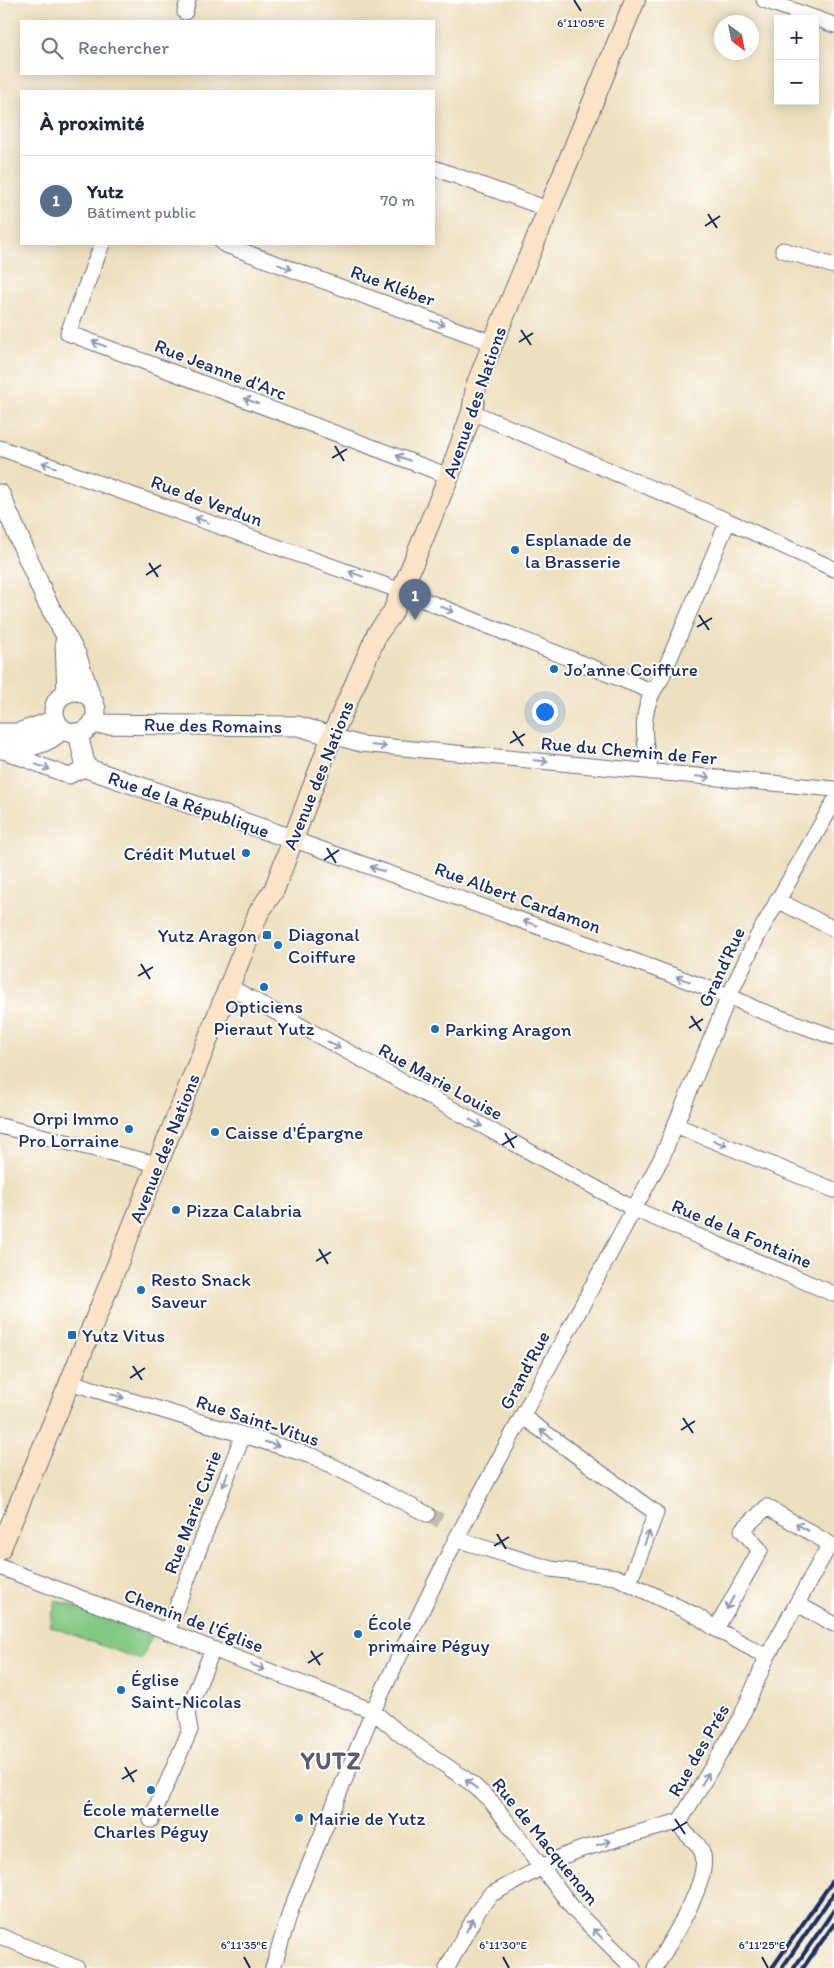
<!DOCTYPE html>
<html lang="fr">
<meta charset="utf-8">
<style>
:root{--surface:#fff;--page:#f2f2f3;--text:#1f2937;--muted:#747a83;--line:#e0e1e3;--accent:#1f6fb2}
body{margin:0;font-family:Itim,sans-serif;background:var(--page);color:var(--text)}
.controls{position:absolute;right:15px;top:15px;display:grid;overflow:hidden;border-radius:0px;box-shadow:0 2px 12px #0003}
.controls button{width:45px;height:45px;display:grid;place-items:center;padding:0;border:0;border-bottom:1px solid var(--line);background:var(--surface);color:var(--text);font:25px sans-serif}
.compass{position:absolute;left:714px;top:15px;width:45px;height:45px;border-radius:50%;background:var(--surface);box-shadow:0 2px 12px #0003;rotate:148deg}
.you{position:absolute;left:544px;top:711px;width:18px;height:18px;margin:-12px;border:4px solid #fff;border-radius:50%;background:#1a73e8;box-shadow:0 0 0 8px #1a73e833}
.badge{display:grid;place-items:center;width:32px;height:32px;border-radius:50%;background:var(--accent);color:#fff;font-size:16px;font-weight:700}
.pin{position:absolute;translate:-50% -41px;filter:drop-shadow(0 1px 2px #0008)}
.pin::after{content:'';position:absolute;top:26px;width:18px;height:15px;background:inherit;clip-path:polygon(0 0,100% 0,50% 100%)}
.list{margin:0;padding:0;list-style:none}
h2{display:flex;justify-content:space-between;align-items:center;height:65px;margin:0;padding:0 20px;font-size:21px}
h2 small{font-size:16px;font-weight:400;color:var(--muted)}
.list li{display:grid;grid-template-columns:32px 1fr auto;gap:15px;align-items:center;box-sizing:border-box;height:90px;padding:0 20px;border-top:1px solid var(--line)}
.list b{display:block;font-size:19px;white-space:nowrap}
.list p{margin:0;font-size:16px;white-space:nowrap;color:var(--muted)}
.list em{font-size:16px;font-style:normal;color:var(--muted)}
.icon{flex:none;width:28px;height:28px;fill:none;stroke:currentColor;stroke-width:2;stroke-linecap:round;stroke-linejoin:round}
.map{position:relative;flex:none;width:834px;height:1968px;overflow:hidden}
.search{position:absolute;background:var(--surface);box-shadow:0 2px 12px #0003;left:20px;top:20px;width:415px;height:55px;display:flex;align-items:center;gap:12px;box-sizing:border-box;padding:0 18px;border-radius:0px;color:var(--muted);font-size:19px}
.panel{position:absolute;background:var(--surface);box-shadow:0 2px 12px #0003;left:20px;top:90px;width:415px;height:155px;border-radius:0px}
.map>svg:first-child{display:block}
</style>
<div class="map">
<svg width="834" height="1968" viewBox="0 0 834 1968">
<rect width="100%" height="100%" fill="#fff"/>
<filter id="ink" filterUnits="userSpaceOnUse"><feTurbulence type="fractalNoise" baseFrequency=".02" numOctaves="2"/><feDisplacementMap in="SourceGraphic" scale="10" xChannelSelector="R" yChannelSelector="G"/><feConvolveMatrix kernelMatrix="1 2 1 2 8 2 1 2 1" color-interpolation-filters="sRGB"/></filter>
<filter id="wash" filterUnits="userSpaceOnUse"><feTurbulence type="fractalNoise" baseFrequency=".0096" numOctaves="4" result="noise"/><feDisplacementMap in="SourceGraphic" scale="20" xChannelSelector="R" yChannelSelector="G"/><feGaussianBlur stdDeviation="1.12" result="paint"/><feColorMatrix in="noise" values="0 0 0 0 0 0 0 0 0 0 0 0 0 0 0 0 0 1.4 0 .05"/><feComposite in="paint" operator="in"/></filter>
<g filter="url(#wash)">
<rect width="100%" height="100%" fill="#eee0bf"/>
<path fill="#83c882" stroke="#4f7c70" d="M56,1600l96,36 -11,24 -92,-34z"/>
</g>
<g filter="url(#ink)">
<g fill="none" stroke-linecap="round" stroke-linejoin="round">
<path stroke="#c4bdac" stroke-width="15" stroke-dasharray="15 8" stroke-linecap="butt" d="M427,1514l21,10"/>
<defs>
<path id="minor" d="M764,0l70,25
M185,12l3,-12
M434,168l114,41
M102,244l-34,89 381,143
M223,244l270,99
M783,250l51,16
M472,412l256,109 -67,158c-23,30 -18,59 -10,93
M0,448l401,143 250,100
M728,521l106,48
M332,736l29,8 473,45
M1,750l68,26 17,-8
M292,839l304,108 133,49 27,13 78,28
M777,900l57,29
M230,987l404,222 200,85
M675,1125l159,65
M0,1126l157,38
M70,1382l245,75 112,57
M522,1416l134,97 -27,70
M456,1539l95,30 65,8 81,39 19,13 51,28
M0,1567l373,144 27,23 71,49 20,18 84,110 58,57
M797,1604l37,20
M167,1632l76,-197
M151,1820l39,-90 -3,-17 26,-64
M680,1821l60,-101 27,-63 63,-113 -63,-37 -25,23 18,20 -44,79
M0,1936l77,32
M273,1968l18,-59 82,-198 83,-172 206,-382 67,-161 28,-59 77,-135
M447,1968l31,-57 12,-16 71,-38 21,-8 98,-28
M655,1968c14,-25 54,-84 48,-113 -3,-12 -12,-15 -19,-24 -2,-3 -3,-7 -4,-10"/>
<path id="tertiary" d="M0,494l46,106 30,54 15,43
M65,641l2,52
M54 712a21 21 0 1 1 42 0a21 21 0 1 1-42 0Z
M93,724l205,2 34,10
M0,733h18l38,-13
M78,733l8,35 206,71
M0,749c23,-1 46,-2 62,-20"/>
<path id="secondary" d="M0,1550l70,-168 189,-470 15,-22 58,-154 45,-102 15,-20 57,-138 23,-64 4,-26 17,-43 142,-343"/>
</defs>
<use href="#minor" stroke="#656d80" stroke-width="17"/>
<use href="#tertiary" stroke="#656d80" stroke-width="21"/>
<use href="#secondary" stroke="#656d80" stroke-width="22"/>
<use href="#minor" stroke="#fff" stroke-width="15"/>
<use href="#tertiary" stroke="#fff" stroke-width="19"/>
<use href="#secondary" stroke="#fee4c6" stroke-width="20"/>
<path stroke="#1b2f5e" stroke-width="4" d="M772,1968l62,-89
M782,1968l52,-75
M794,1968l40,-58
M803,1968l31,-44"/>
</g>
<defs><path id="oneway-shaft" d="M-6 0H5M1.5-3L5.5 0L1.5 3" fill="none" stroke-width="1.6" stroke-linecap="round" stroke-linejoin="round" transform="scale(1.25)"/></defs>
<g stroke="#8d97ae">
<use href="#oneway-shaft" transform="translate(285 267) rotate(20)"/>
<use href="#oneway-shaft" transform="translate(438 323) rotate(20)"/>
<use href="#oneway-shaft" transform="translate(99 344) rotate(-159)"/>
<use href="#oneway-shaft" transform="translate(251 401) rotate(-159)"/>
<use href="#oneway-shaft" transform="translate(403 458) rotate(-159)"/>
<use href="#oneway-shaft" transform="translate(49 465) rotate(-160)"/>
<use href="#oneway-shaft" transform="translate(202 520) rotate(-160)"/>
<use href="#oneway-shaft" transform="translate(356 574) rotate(-160)"/>
<use href="#oneway-shaft" transform="translate(447 609) rotate(22)"/>
<use href="#oneway-shaft" transform="translate(379 746) rotate(5)"/>
<use href="#oneway-shaft" transform="translate(541 761) rotate(5)"/>
<use href="#oneway-shaft" transform="translate(43 767) rotate(20)"/>
<use href="#oneway-shaft" transform="translate(703 777) rotate(5)"/>
<use href="#oneway-shaft" transform="translate(377 869) rotate(-161)"/>
<use href="#oneway-shaft" transform="translate(530 923) rotate(-160)"/>
<use href="#oneway-shaft" transform="translate(683 979) rotate(-160)"/>
<use href="#oneway-shaft" transform="translate(334 1045) rotate(29)"/>
<use href="#oneway-shaft" transform="translate(476 1123) rotate(29)"/>
<use href="#oneway-shaft" transform="translate(720 1143) rotate(22)"/>
<use href="#oneway-shaft" transform="translate(117 1396) rotate(17)"/>
<use href="#oneway-shaft" transform="translate(546 1434) rotate(-144)"/>
<use href="#oneway-shaft" transform="translate(272 1444) rotate(17)"/>
<use href="#oneway-shaft" transform="translate(225 1480) rotate(111)"/>
<use href="#oneway-shaft" transform="translate(802 1527) rotate(-149)"/>
<use href="#oneway-shaft" transform="translate(647 1538) rotate(-69)"/>
<use href="#oneway-shaft" transform="translate(730 1603) rotate(119)"/>
<use href="#oneway-shaft" transform="translate(258 1667) rotate(21)"/>
<use href="#oneway-shaft" transform="translate(705 1779) rotate(-59)"/>
<use href="#oneway-shaft" transform="translate(471 1784) rotate(-142)"/>
<use href="#oneway-shaft" transform="translate(604 1843) rotate(-16)"/>
<use href="#oneway-shaft" transform="translate(470 1925) rotate(-60)"/>
<use href="#oneway-shaft" transform="translate(598 1934) rotate(-135)"/>
</g>
</g>
<path fill="none" stroke="#1b2f5e" stroke-width="2" d="M574,0l7,11M708,214l9,14M705,226l15,-10M521,330l10,15M519,342l14,-9M335,446l9,15M332,458l15,-9M149,563l9,14M146,575l15,-10M699,615l10,15M697,627l15,-9M513,731l10,15M510,743l15,-9M327,848l9,15M324,860l15,-10M141,964l9,15M138,976l15,-9M691,1016l10,15M689,1028l14,-9M505,1133l9,15M502,1145l15,-9M319,1249l9,15M316,1261l15,-9M133,1366l9,14M130,1378l15,-10M683,1418l10,15M681,1430l14,-9M497,1534l9,15M494,1546l15,-9M311,1651l9,14M308,1663l15,-10M125,1767l9,15M122,1779l15,-9M675,1819l10,15M672,1831l15,-9M244,1957l6,11M503,1957l6,11M762,1957l6,11"/>
<g fill="#1f6fb2" stroke="#fff" stroke-width="2">
<circle cx="515" cy="550" r="5"/>
<circle cx="554" cy="669" r="5"/>
<circle cx="246" cy="853" r="5"/>
<rect x="262" y="930" width="10" height="10" rx="2.5"/>
<circle cx="278" cy="945" r="5"/>
<circle cx="264" cy="987" r="5"/>
<circle cx="435" cy="1029" r="5"/>
<circle cx="129" cy="1129" r="5"/>
<circle cx="215" cy="1132" r="5"/>
<circle cx="176" cy="1210" r="5"/>
<circle cx="141" cy="1290" r="5"/>
<rect x="67" y="1330" width="10" height="10" rx="2.5"/>
<circle cx="358" cy="1634" r="5"/>
<circle cx="121" cy="1690" r="5"/>
<circle cx="151" cy="1790" r="5"/>
<circle cx="299" cy="1818" r="5"/>
</g>
<g text-anchor="middle" stroke-width="4" stroke-linejoin="round" paint-order="stroke">
<g font-size="19" fill="#1b2f5e" stroke="#fff">
<text transform="translate(393 285) rotate(20)" y="7">Rue Kléber</text>
<text transform="translate(221 369) rotate(21)" y="7">Rue Jeanne d'Arc</text>
<text transform="translate(474 402) rotate(-71)" y="7">Avenue des Nations</text>
<text transform="translate(207 500) rotate(20)" y="7">Rue de Verdun</text>
<text transform="translate(213 725) rotate(1)" y="7">Rue des Romains</text>
<text transform="translate(629 750) rotate(5)" y="7">Rue du Chemin de Fer</text>
<text transform="translate(318 775) rotate(-68)" y="7">Avenue des Nations</text>
<text transform="translate(189 804) rotate(19)" y="7">Rue de la République</text>
<text transform="translate(518 897) rotate(20)" y="7">Rue Albert Cardamon</text>
<text transform="translate(721 967) rotate(-65)" y="7">Grand'Rue</text>
<text transform="translate(441 1081) rotate(29)" y="7">Rue Marie Louise</text>
<text transform="translate(164 1148) rotate(-68)" y="7">Avenue des Nations</text>
<text transform="translate(742 1233) rotate(23)" y="7">Rue de la Fontaine</text>
<text transform="translate(524 1370) rotate(-62)" y="7">Grand'Rue</text>
<text transform="translate(258 1420) rotate(18)" y="7">Rue Saint-Vitus</text>
<text transform="translate(192 1512) rotate(-69)" y="7">Rue Marie Curie</text>
<text transform="translate(194 1620) rotate(21)" y="7">Chemin de l'Église</text>
<text transform="translate(698 1750) rotate(-60)" y="7">Rue des Prés</text>
<text transform="translate(546 1841) rotate(51)" y="7">Rue de Macquenom</text>
</g>
<g font-size="19" fill="#1b2f5e" stroke="#fff" text-anchor="start">
<text x="525" y="546">Esplanade de<tspan x="525" dy="22">la Brasserie</tspan></text>
<text x="564" y="676">Jo’anne Coiffure</text>
<text x="236" y="860" text-anchor="end">Crédit Mutuel</text>
<text x="288" y="941">Diagonal<tspan x="288" dy="22">Coiffure</tspan></text>
<text x="257" y="942" text-anchor="end">Yutz Aragon</text>
<text x="264" y="1013" text-anchor="middle">Opticiens<tspan x="264" dy="22">Pieraut Yutz</tspan></text>
<text x="445" y="1036">Parking Aragon</text>
<text x="119" y="1125" text-anchor="end">Orpi Immo<tspan x="119" dy="22">Pro Lorraine</tspan></text>
<text x="225" y="1139">Caisse d'Épargne</text>
<text x="186" y="1217">Pizza Calabria</text>
<text x="151" y="1286">Resto Snack<tspan x="151" dy="22">Saveur</tspan></text>
<text x="82" y="1342">Yutz Vitus</text>
<text x="368" y="1630">École<tspan x="368" dy="22">primaire Péguy</tspan></text>
<text x="131" y="1686">Église<tspan x="131" dy="22">Saint-Nicolas</tspan></text>
<text x="151" y="1816" text-anchor="middle">École maternelle<tspan x="151" dy="22">Charles Péguy</tspan></text>
<text x="309" y="1825">Mairie de Yutz</text>
</g>
<g font-size="24" font-weight="bold" letter-spacing="1" fill="#5d5c70" stroke="#fff">
<text x="331" y="1769">YUTZ</text>
</g>
</g>
<g font-size="12" text-anchor="middle" fill="#1b2f5e" stroke="#fff" stroke-width="4" stroke-linejoin="round" paint-order="stroke">
<text x="581" y="27">6°11'05"E</text>
<text x="244" y="1949">6°11'35"E</text>
<text x="503" y="1949">6°11'30"E</text>
<text x="762" y="1949">6°11'25"E</text>
</g>
</svg>
<div class="controls">
<button>+</button>
<button>−</button>
</div>
<svg class="compass" viewBox="-18 -18 36 36"><path d="M0-13l5 13h-10z" fill="#e53935"/><path d="M0 13l5-13h-10z" fill="#747a83"/></svg>
<div class="you"></div>
<div class="pin badge" style="left:415px;top:620px;background:#5c6f8a">1</div>
<div class="search"><svg class="icon" aria-label="search" viewBox="0 0 24 24"><circle cx="10" cy="10" r="6"/><path d="M15 15l6 6"/></svg>Rechercher</div>
<section class="panel">
<h2>À proximité<small></small></h2>
<ul class="list">
<li><span class="badge" style="background:#5c6f8a">1</span><div><b>Yutz</b><p>Bâtiment public</p></div><em>70 m</em></li>
</ul>
</section>
</div>
